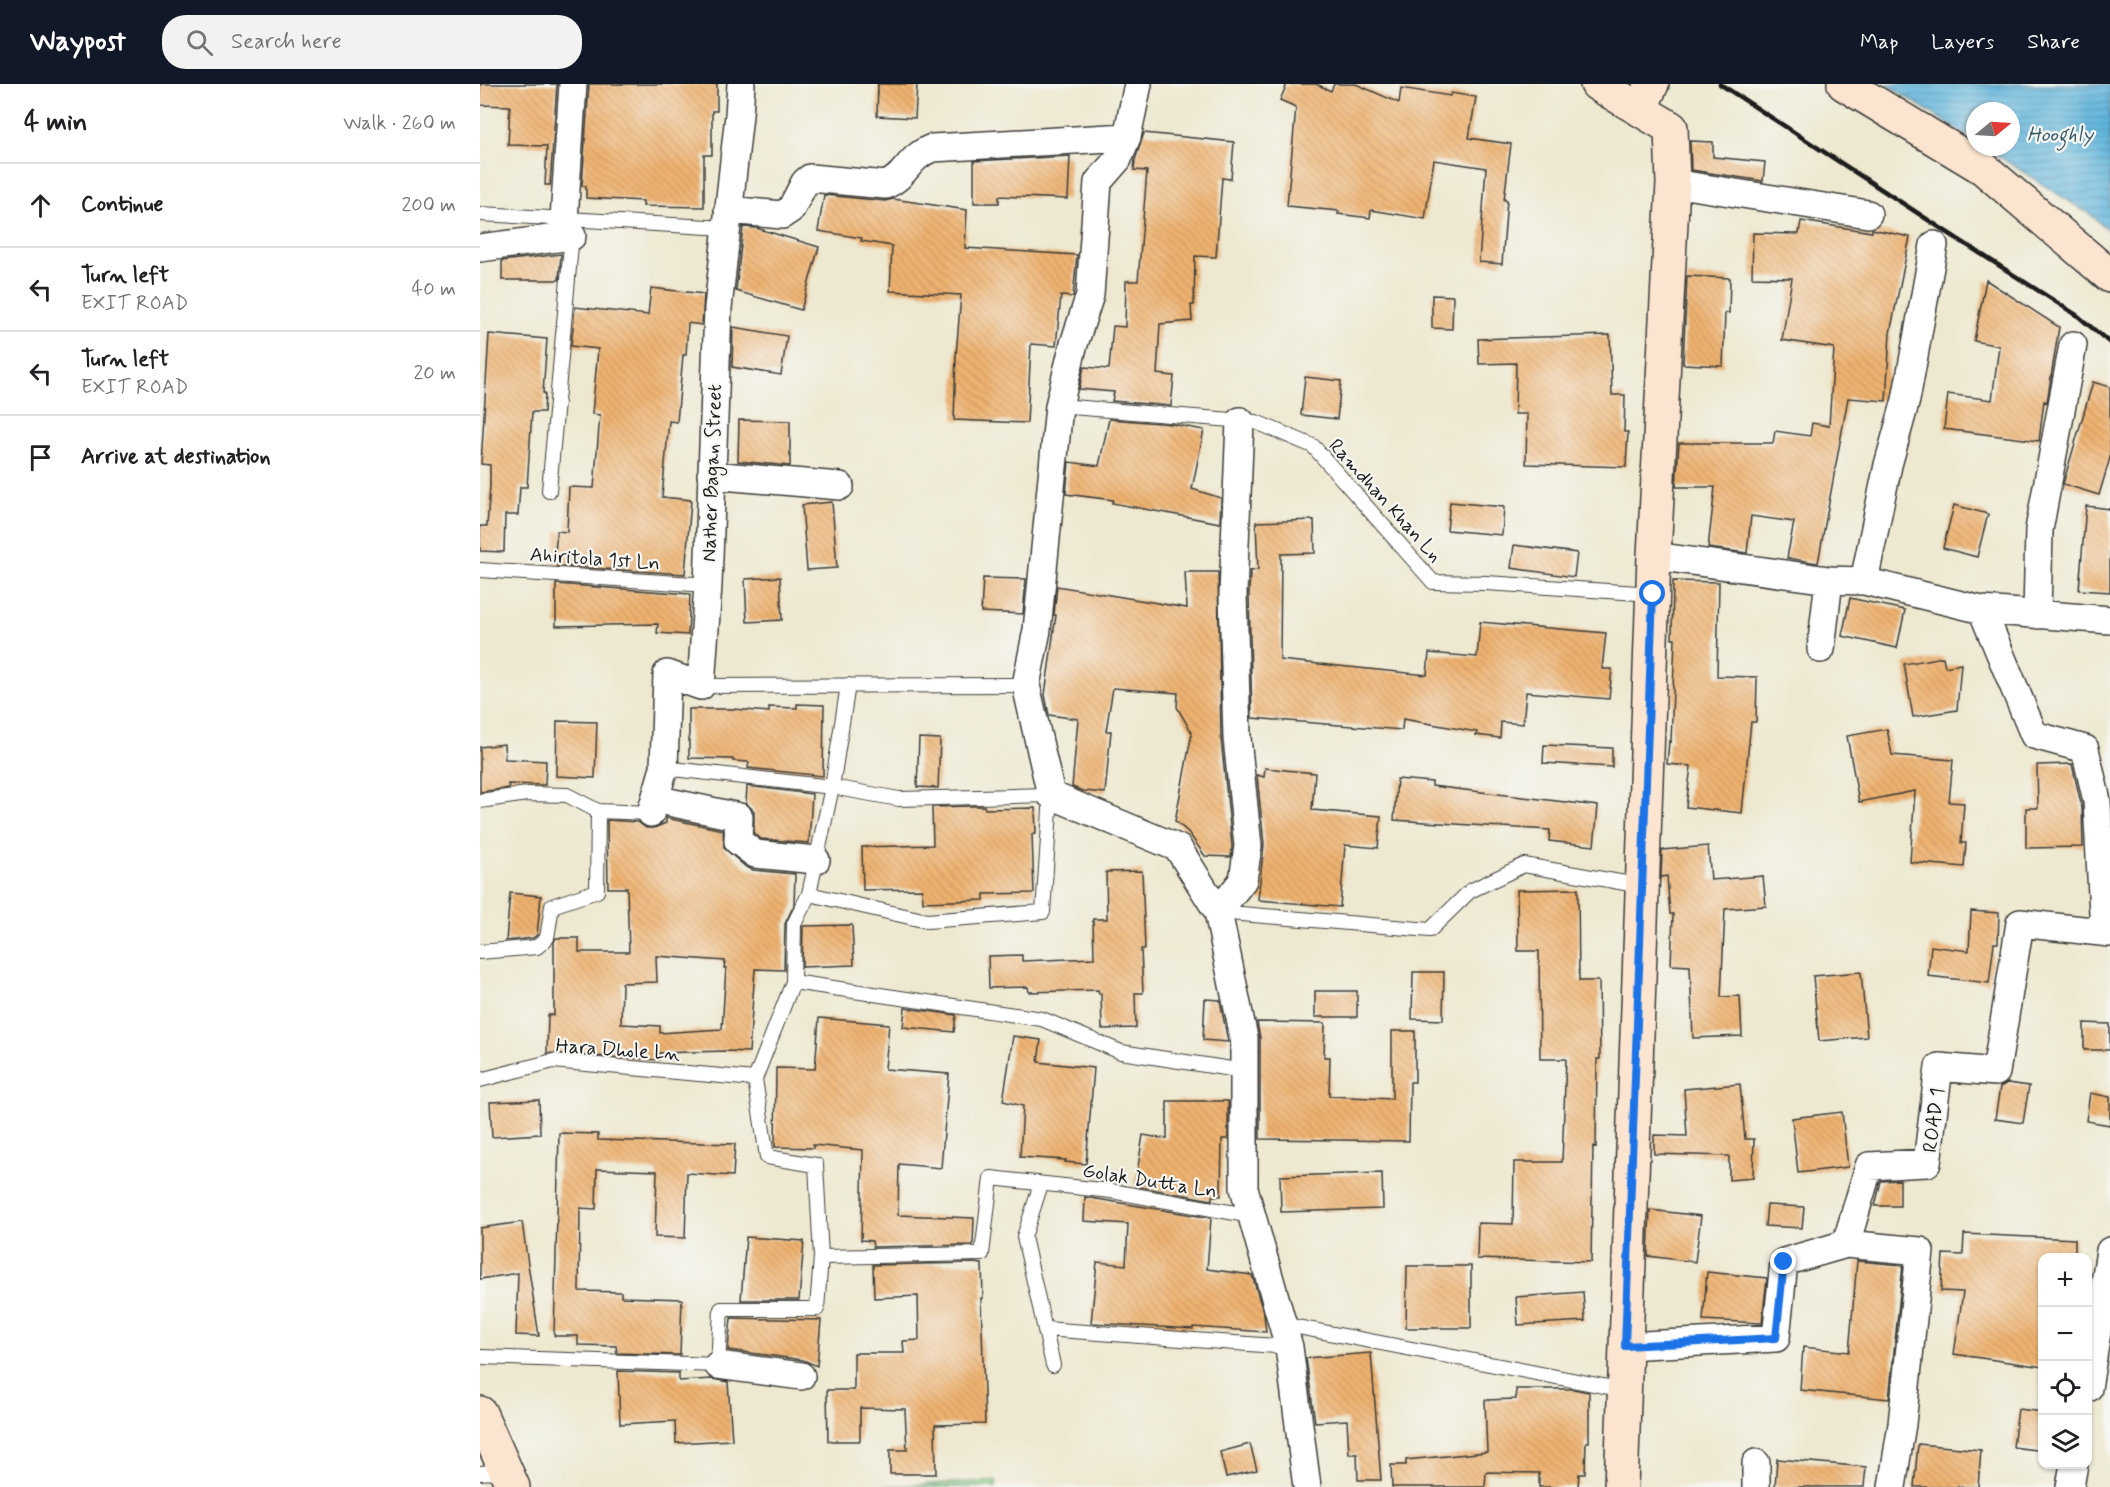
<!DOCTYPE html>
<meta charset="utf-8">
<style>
:root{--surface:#fff;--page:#f2f2f2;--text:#202124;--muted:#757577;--line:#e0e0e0;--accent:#111827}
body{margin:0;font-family:Mynerve,sans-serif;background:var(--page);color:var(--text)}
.controls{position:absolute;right:18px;bottom:18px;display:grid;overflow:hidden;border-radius:12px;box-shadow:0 2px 4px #0004}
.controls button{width:54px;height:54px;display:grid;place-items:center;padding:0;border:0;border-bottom:2px solid var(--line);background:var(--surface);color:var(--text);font:30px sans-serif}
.compass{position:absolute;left:1486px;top:18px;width:54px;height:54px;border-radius:50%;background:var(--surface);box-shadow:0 2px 4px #0004;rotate:72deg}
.stop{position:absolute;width:18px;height:18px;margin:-14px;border:4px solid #1a73e8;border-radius:50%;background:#fff}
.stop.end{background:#1a73e8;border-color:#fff;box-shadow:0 2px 6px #0008}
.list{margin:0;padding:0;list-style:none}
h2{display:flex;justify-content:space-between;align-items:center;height:78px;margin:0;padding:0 24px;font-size:26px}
h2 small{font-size:20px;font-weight:400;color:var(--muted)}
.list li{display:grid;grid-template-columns:39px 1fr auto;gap:18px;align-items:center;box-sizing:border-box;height:84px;padding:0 24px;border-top:2px solid var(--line)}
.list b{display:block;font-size:22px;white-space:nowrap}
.list p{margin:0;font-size:20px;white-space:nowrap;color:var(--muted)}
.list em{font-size:20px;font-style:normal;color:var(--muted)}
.icon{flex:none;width:33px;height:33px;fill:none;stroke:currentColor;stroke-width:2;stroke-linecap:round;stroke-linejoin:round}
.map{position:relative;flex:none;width:1630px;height:1403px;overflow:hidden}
header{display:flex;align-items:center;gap:36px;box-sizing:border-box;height:84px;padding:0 30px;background:var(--accent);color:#fff}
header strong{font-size:28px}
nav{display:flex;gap:33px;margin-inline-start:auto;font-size:21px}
.search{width:420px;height:54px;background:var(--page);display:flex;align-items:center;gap:15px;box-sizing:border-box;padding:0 21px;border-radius:24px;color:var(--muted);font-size:22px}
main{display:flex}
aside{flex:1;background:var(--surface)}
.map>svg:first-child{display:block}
</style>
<header>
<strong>Waypost</strong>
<div class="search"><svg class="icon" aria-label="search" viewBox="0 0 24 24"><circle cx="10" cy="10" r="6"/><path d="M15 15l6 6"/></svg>Search here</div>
<nav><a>Map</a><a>Layers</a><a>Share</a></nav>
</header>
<main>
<aside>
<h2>4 min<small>Walk · 260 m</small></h2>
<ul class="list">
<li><svg class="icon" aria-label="ahead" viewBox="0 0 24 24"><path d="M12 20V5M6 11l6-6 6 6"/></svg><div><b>Continue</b></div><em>200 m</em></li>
<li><svg class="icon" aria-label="left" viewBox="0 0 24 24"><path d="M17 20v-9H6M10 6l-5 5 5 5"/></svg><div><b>Turn left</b><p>EXIT ROAD</p></div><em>40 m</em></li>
<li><svg class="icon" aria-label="left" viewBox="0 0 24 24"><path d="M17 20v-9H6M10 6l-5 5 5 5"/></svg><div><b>Turn left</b><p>EXIT ROAD</p></div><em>20 m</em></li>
<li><svg class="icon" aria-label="arrive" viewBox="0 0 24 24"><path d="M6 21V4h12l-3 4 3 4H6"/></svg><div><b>Arrive at destination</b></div></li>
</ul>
</aside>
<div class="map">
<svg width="1630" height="1403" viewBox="0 0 1630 1403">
<defs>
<pattern id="park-crowns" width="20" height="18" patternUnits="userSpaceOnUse" patternTransform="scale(1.5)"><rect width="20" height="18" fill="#88cf8a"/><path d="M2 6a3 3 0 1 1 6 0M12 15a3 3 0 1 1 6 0" fill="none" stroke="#75b176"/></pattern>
<pattern id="water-rules" width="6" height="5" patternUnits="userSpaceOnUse" patternTransform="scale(1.5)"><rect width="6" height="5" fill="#60b6dd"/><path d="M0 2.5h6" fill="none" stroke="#4e93b2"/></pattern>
<pattern id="building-back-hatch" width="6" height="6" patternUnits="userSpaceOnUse" patternTransform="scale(1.5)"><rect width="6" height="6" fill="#eeb26f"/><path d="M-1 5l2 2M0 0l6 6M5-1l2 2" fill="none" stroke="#cc9860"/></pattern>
</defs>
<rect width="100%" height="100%" fill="#f6f6f2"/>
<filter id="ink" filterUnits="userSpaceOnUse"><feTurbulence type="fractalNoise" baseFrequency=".0167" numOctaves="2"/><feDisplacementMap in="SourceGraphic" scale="12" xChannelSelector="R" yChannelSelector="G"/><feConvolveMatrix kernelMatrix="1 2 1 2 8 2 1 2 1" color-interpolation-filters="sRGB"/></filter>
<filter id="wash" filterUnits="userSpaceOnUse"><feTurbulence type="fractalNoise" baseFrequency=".008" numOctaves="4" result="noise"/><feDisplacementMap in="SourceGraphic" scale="24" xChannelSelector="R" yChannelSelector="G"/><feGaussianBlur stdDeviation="1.35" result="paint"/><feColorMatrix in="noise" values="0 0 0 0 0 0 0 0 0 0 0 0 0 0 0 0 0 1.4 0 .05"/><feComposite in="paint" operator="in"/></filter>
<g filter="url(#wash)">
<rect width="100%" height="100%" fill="#ede8cf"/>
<path fill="url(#park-crowns)" stroke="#527653" stroke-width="1.5" d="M516,1397v6h-129z"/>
<path fill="url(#water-rules)" stroke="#3e697c" stroke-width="1.5" d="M1406,0h224v148l-19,-17 -107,-68h27v-36h-36v30z"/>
<g id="blocks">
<path fill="url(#building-back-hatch)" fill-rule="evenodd" d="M0,0h77l-7,101h-5l2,-39 -39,-1 2,-39 -30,-1z
M109,0h128v27h-5v44h-8v52l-61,-1v-5l-57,-3v-12h-4z
M398,0h39l-2,34 -38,-2z
M807,0h29l15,7 3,-7h22l43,19 2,-15 49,8 1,-3 25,4 -7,41 42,6 -7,56h3l-5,64 -23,-2 7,-94 -52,-8 -9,59 -54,-9 -1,8 -32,-4 1,-3 -52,-5 9,-99 -16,-7z
M664,49l90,9 -3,37 -9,-1 -6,79 -21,-1 -1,49h-3l1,16 -32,3 -3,50 17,2 -3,30 -59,-5 2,-9 -35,-3 5,-22 25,2 4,-43 12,1 1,-46h12l9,-110 -13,-1 1,-10z
M1210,57l23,1v15l52,5 -2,19 -72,-11z
M590,72l-2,43 -69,-3v7h-25v-42z
M344,111l61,6 8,-2 74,11 -2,38 112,7 -4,42 -12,-1 -5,50 -25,-2 -4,79 -73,-3 2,-65 5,-60 -71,-4 2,-45 -31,-5 1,-3 -44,-7z
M1321,137l71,11v-3l38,8 -20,96 -4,68 -38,-3 -30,165 -31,-5 7,-36 -43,-6 -4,37 -39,-5 7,-61h-39l3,-44h94l2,-12 35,5 2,-13 17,3 5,-78 -52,-8 10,-62 -40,-1 1,-44 46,1z
M263,143l13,1 63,19 -18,63 -65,-19z
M81,170l-2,26h-57v-19z
M1207,192l43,2 -1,35h-4l-2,53 -40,-2z
M1506,196l73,47 -12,75 -3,-1 -5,40 -95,-12 4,-35 44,6 7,-54 -25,-5z
M171,204l53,6 -2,31 -14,-2 -2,32h-3l-6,67 -8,-1 -7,76 29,3 -6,74 -128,-8v-3h-3l3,-32 10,1 2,-45 25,1 6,-73 -8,-1 6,-65 -27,-3 4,-39 73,8z
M952,211l21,1 -1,33 -20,-1z
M253,243l54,9 -6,39 -49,-8z
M9,250l58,5 -4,54h2l-1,19h-12l-5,75h-7l-2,28h-13l-1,37 -24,-1v-25h7l3,-40v-21l-9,-1z
M1130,251l2,60h13l-1,37h4l-2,35 -100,-3 1,-50h-12l1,-51 -37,1 -1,-25z
M825,293l36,4 -4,38 -36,-4z
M1613,298l17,5v71l-11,37 -36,-11z
M629,335l63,5 32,6 -12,59 29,9 -1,25 -108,-20 1,-3 -47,-6 3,-32 30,4z
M259,336l51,1v45l-52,-5z
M352,418l5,66 -30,2 -5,-65z
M970,418l54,5 -2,28 -55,-5z
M1474,421l34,9 -11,43 -34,-9z
M1606,422l24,3v83l-31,-2z
M834,436l1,33 -34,1 -1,106 147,15 2,-22 48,4 3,-35 126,11 -4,36h10l-3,30 -83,-7 -3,32 -22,-2 -1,16 -24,-3 1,-3 -74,-13 -1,11 -150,-12 -3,-124 1,-23 8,-1 -2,-48z
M1034,461l63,8 -3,24 -63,-9z
M705,488h33l3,167 11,107 -1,11 -26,-1 -17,-24 -13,-11 17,-88 -15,-26 1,-14 -65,-5 -7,43h5l-6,62 -22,-2 -11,-4 6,-68 -29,-4 -4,-20 11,-80h-2l3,-29 130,22z
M300,493l2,43 -35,2 -2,-43z
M503,494l43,1 -3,35 -42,-2z
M1193,497l46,1 -2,94 40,1 -1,45h-5l-9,91 -56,-6 5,-41 -24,-2 2,-23 2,1 4,-103h-3z
M76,500l134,10 -2,41 -31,-2 1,-9 -102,2z
M1370,514l55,12 -8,38 -55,-12z
M1463,573l2,10 16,-3 -4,46 -44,7 -9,-53z
M317,620l27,1 -1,71 -75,-8 1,-6 -16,-1v-2l-44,-1v-49h44l36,3v-5l28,1z
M77,637l40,1 -2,56 -39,-2z
M1407,645l5,26 61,5 -4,42 15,1 -3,40h5l-2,24 -54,-5 5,-71 -56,11 -12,-66z
M439,654l21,1 -2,49 -21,-1z
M24,660l1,15 41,2 -1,24 -37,-1 1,4 -29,4v-45z
M1064,661l68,3v19l-69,-4z
M1592,680l10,44 1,39 -57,1v-40h12l-1,-43z
M785,684l50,5 -3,37 69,6 -3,32 -33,-3 -5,62 -82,-7 6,-56 -7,-69 7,2z
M917,695l35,3v4l166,20 -4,40 -45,-5 1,-11 -156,-10z
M267,702l65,8 -3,49 -48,-4 -7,-6v-22l-8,-8z
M491,722h13l1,3 50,-1 1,26h-4l2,59 -50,1v6l-61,2 -1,-13 -59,1 -1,-43 71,-2 -1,-38z
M186,734l57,12 1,18 22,19 7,3 42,4 -1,31 -9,19 -1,46 -29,-1 -6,83 -23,-1 -67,2v7l-112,-7 1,-38h6v-73l2,-4h23v14h50l-2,-64h-19l-1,-68 31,2 8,6h8l12,-5zM176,872l69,5 -1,7h2l-4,61 -62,4v-7l-39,-2 1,-41 35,-1z
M1228,762l3,34 52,-4 3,30 -41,3 -4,88 19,-1 2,40 -49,2 -3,-72 -19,-1 2,-51h-3l-3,-38 -6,1 1,-27z
M662,787l3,78h-4l2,44h-8l1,35 -34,1 -1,-35h-2l-1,-4 -69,2 -1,-5 -39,1 -1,-32 34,-1v6l72,-3 -1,-39h14l-1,-47z
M1098,805l1,92h20l1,78h-3l-1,88 -3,-1 -2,116 -114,-3 1,-36 35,1 1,-62h48l4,-103h-26l-1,-108h-21l-1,-61z
M30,809l31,3 -4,39 -4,3 -27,3z
M1491,827l28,2 -1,30h-4l-5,40 -61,-7 3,-30 38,5z
M372,841l2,40 -52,2 1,-41z
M933,888h31l-1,48 -31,-1z
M1381,888l6,65 -48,4 -6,-65z
M835,907h42v26h-42z
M725,915l15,1 8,42 -25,-2z
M425,924l51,7 -2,17 -51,-5z
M339,934l70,6 -4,45 64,5 -8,94 -42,-4 -1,51 76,3 -1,27 -100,2 -1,-6 -11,-1 2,-90 -50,-5v3l-38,-1 1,-79 39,1z
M777,938l68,1 -1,34h6l-1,39 63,3v-68h23v51h-5l-1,59 -149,-2v-101z
M1604,939l26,1v26h-26z
M533,952l28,4 -3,22 56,6 -8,96 -21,-2 1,-2 -46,-3 3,-51 -20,-5z
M1527,999l22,3 -6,37 -28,-4 5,-32z
M1260,1000l5,55h9l-1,39 -24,2v-24l-75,-2v-19l33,1 -3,-47z
M1610,1009l20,4v28l-24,-4z
M59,1016l1,34 -48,3 -2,-35z
M687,1017h61v38h-6l-1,57h-9v4l-77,-14 8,-51 24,4z
M1362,1028l6,55 -50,6 -6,-55z
M79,1049l39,1v6l137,4 -2,32 -46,-3 -2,65 -30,-1 2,-66 -60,-2 -1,40 -16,-1 -1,83 42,1v5l61,2 -2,56 -63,-2 -1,-7 -38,-1v-9h-24z
M902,1089l1,36 -102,3 -1,-36z
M1420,1096v26h-25l6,-25z
M605,1113l126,21 -4,51 45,6 12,40 2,17 -73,-5v2l-102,-6 6,-61 29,3 2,-41 -44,-3z
M1287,1121l37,2 -2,21 -37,-2z
M1170,1126l51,6 -6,46 -47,-6z
M42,1138l6,42 11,72 -23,-1 2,-62 -38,6v-51z
M1484,1150l111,5v18h-32v110l-89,-13 9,-62 -22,-1 2,-37 20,1z
M266,1153l58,4 -5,59h-58z
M1377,1177l46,4 -14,134 -89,-9 3,-43 46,5z
M493,1179l9,1 1,34h-2l4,126 -50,1 1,49h-46v-24h17l-2,-41 -45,-1v33h-32l-1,-51h27v-37h50l-1,-12 16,-1 -1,-44 -44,2 -1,-33z
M927,1182h64v62h-65z
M1227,1188l60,6 -5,45 -59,-3z
M1103,1208l2,29 -67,4 -2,-28z
M251,1234l90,2 -4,46 -14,-6 -75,-10z
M891,1269l10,127h-23l-1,-26h-8l-2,-34 -32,2 -9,-64z
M138,1287l61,2v8l33,-2 16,3 4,58 -56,3 -1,-22 -55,3z
M1036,1305h57l16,3v50h-3l-1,32h-6l-1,13h-39v-14l-53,-1 -1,15h-93l-1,-22h15v-5l81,-8 -2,-52 31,-1z
M1538,1325l25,3v39l-30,-4z
M770,1360l7,26 -31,7 -6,-25z
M1438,1360l63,6 -3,37h-64z
M1297,1375l89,8 -2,20h-89z"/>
</g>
</g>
<g filter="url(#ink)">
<use href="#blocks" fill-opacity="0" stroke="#3b3b37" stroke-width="1.5"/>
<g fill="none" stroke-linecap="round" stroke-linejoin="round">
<defs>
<path id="service" d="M0,130l246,14
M579,322l197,16 57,24 120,136 53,1 167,11
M69,407l23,-257
M0,486l228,15
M221,602l325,-1
M184,684l168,19 67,12 152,-4 -8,117 -116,9 -118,-27
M0,717l47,-7 40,1 31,16 53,2
M738,828l212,18 40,-39 54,-26 118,21
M0,868l57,-5 10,-9 5,-32 45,-15 1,-80
M313,898l249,37 79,33 123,19
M0,996l73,-19 202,18
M561,1100l-17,53 29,128
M341,1173l161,-3 9,-76 120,13 141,25
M802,1240l342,66
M565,1245l244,18
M0,1273l238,8 3,-56h96l4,-52 -5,-92 -49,-8 -12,-78 38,-97 1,-58 15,-30 23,-107 16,-102
M0,1389l26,-2"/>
<path id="minor" d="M658,0l-11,53 -9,22 -20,23 -8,113 -17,52 -14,59 -22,224 -11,55 25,110 127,53 40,64 26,126v150l45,159 18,140
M1193,99l195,31
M248,126l54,5 9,-6 14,-27 5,-4 76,7c21,-9 21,-27 46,-37l195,-11
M84,135l9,-135
M0,164l92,-12
M231,391l129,11
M1174,472l175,24 35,1 118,29 128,10
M1384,497l24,-116 18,-65 28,-155
M1502,526l52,125 51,14 12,52 7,131
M1557,531l2,-85 34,-185
M1341,565l8,-69
M175,715l84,18 -1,24 17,13 61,6
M171,729l13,-45 3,-94 34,12 7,-101 10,-277 21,-193 2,-31
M738,828l25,-32 5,-34 -11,-108 -4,-144 7,-173
M1145,1262l151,-8 8,-76 62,-18
M238,1281l83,11
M1608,1304l22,-137
M1276,1379v24
M1412,1403l10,-63 18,-173 -74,-7 23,-78 58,-3 12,-96 57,5 24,-149 90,10
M1590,1403l4,-23"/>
<path id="secondary" d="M1117,0l74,44 2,55 -19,373 -33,931
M1364,0l139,84 127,108
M1160,25l12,-25
M0,1329l33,74"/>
</defs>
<use href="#service" stroke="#3b3b37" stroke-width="16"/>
<use href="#minor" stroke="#3b3b37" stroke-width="30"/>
<use href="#secondary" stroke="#3b3b37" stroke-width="36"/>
<use href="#service" stroke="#fff" stroke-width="14"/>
<use href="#minor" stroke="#fff" stroke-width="27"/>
<use href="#secondary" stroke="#fce5d0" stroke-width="33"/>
<path stroke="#1c1c1c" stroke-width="4.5" d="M1240,0l222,145 136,87 32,27"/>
</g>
</g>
<g fill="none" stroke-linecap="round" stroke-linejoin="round" filter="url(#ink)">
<path stroke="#1a73e8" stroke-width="8" d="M1173,510l-28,752 151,-8 8,-76"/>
</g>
<g text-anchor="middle" stroke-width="4.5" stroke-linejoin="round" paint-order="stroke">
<g font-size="20" fill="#1c1c1c" stroke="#f6f6f2">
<text transform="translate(231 389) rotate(-88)" y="7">Nather Bagan Street</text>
<text transform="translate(906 416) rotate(48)" y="7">Ramdhan Khan Ln</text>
<text transform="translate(115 474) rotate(4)" y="7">Ahiritola 1st Ln</text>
<text transform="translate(138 965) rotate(4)" y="7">Hara Dhole Ln</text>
<text transform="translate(1453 1036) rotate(-83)" y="7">ROAD 1</text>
<text transform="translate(670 1096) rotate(9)" y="7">Golak Dutta Ln</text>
</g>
<g font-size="21" font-style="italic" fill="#375a69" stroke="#f6f6f2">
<text x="1580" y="57">Hooghly</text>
</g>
</g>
</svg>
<div class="controls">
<button>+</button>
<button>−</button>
<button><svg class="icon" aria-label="locate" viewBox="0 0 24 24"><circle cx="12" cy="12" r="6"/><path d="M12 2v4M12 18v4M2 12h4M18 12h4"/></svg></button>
<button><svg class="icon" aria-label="layers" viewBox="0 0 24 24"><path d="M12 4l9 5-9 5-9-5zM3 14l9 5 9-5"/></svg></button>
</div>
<svg class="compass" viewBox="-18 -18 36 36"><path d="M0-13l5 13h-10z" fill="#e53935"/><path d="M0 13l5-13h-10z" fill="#757577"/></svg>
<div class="stop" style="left:1173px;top:510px"></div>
<div class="stop end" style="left:1304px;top:1178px"></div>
</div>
</main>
